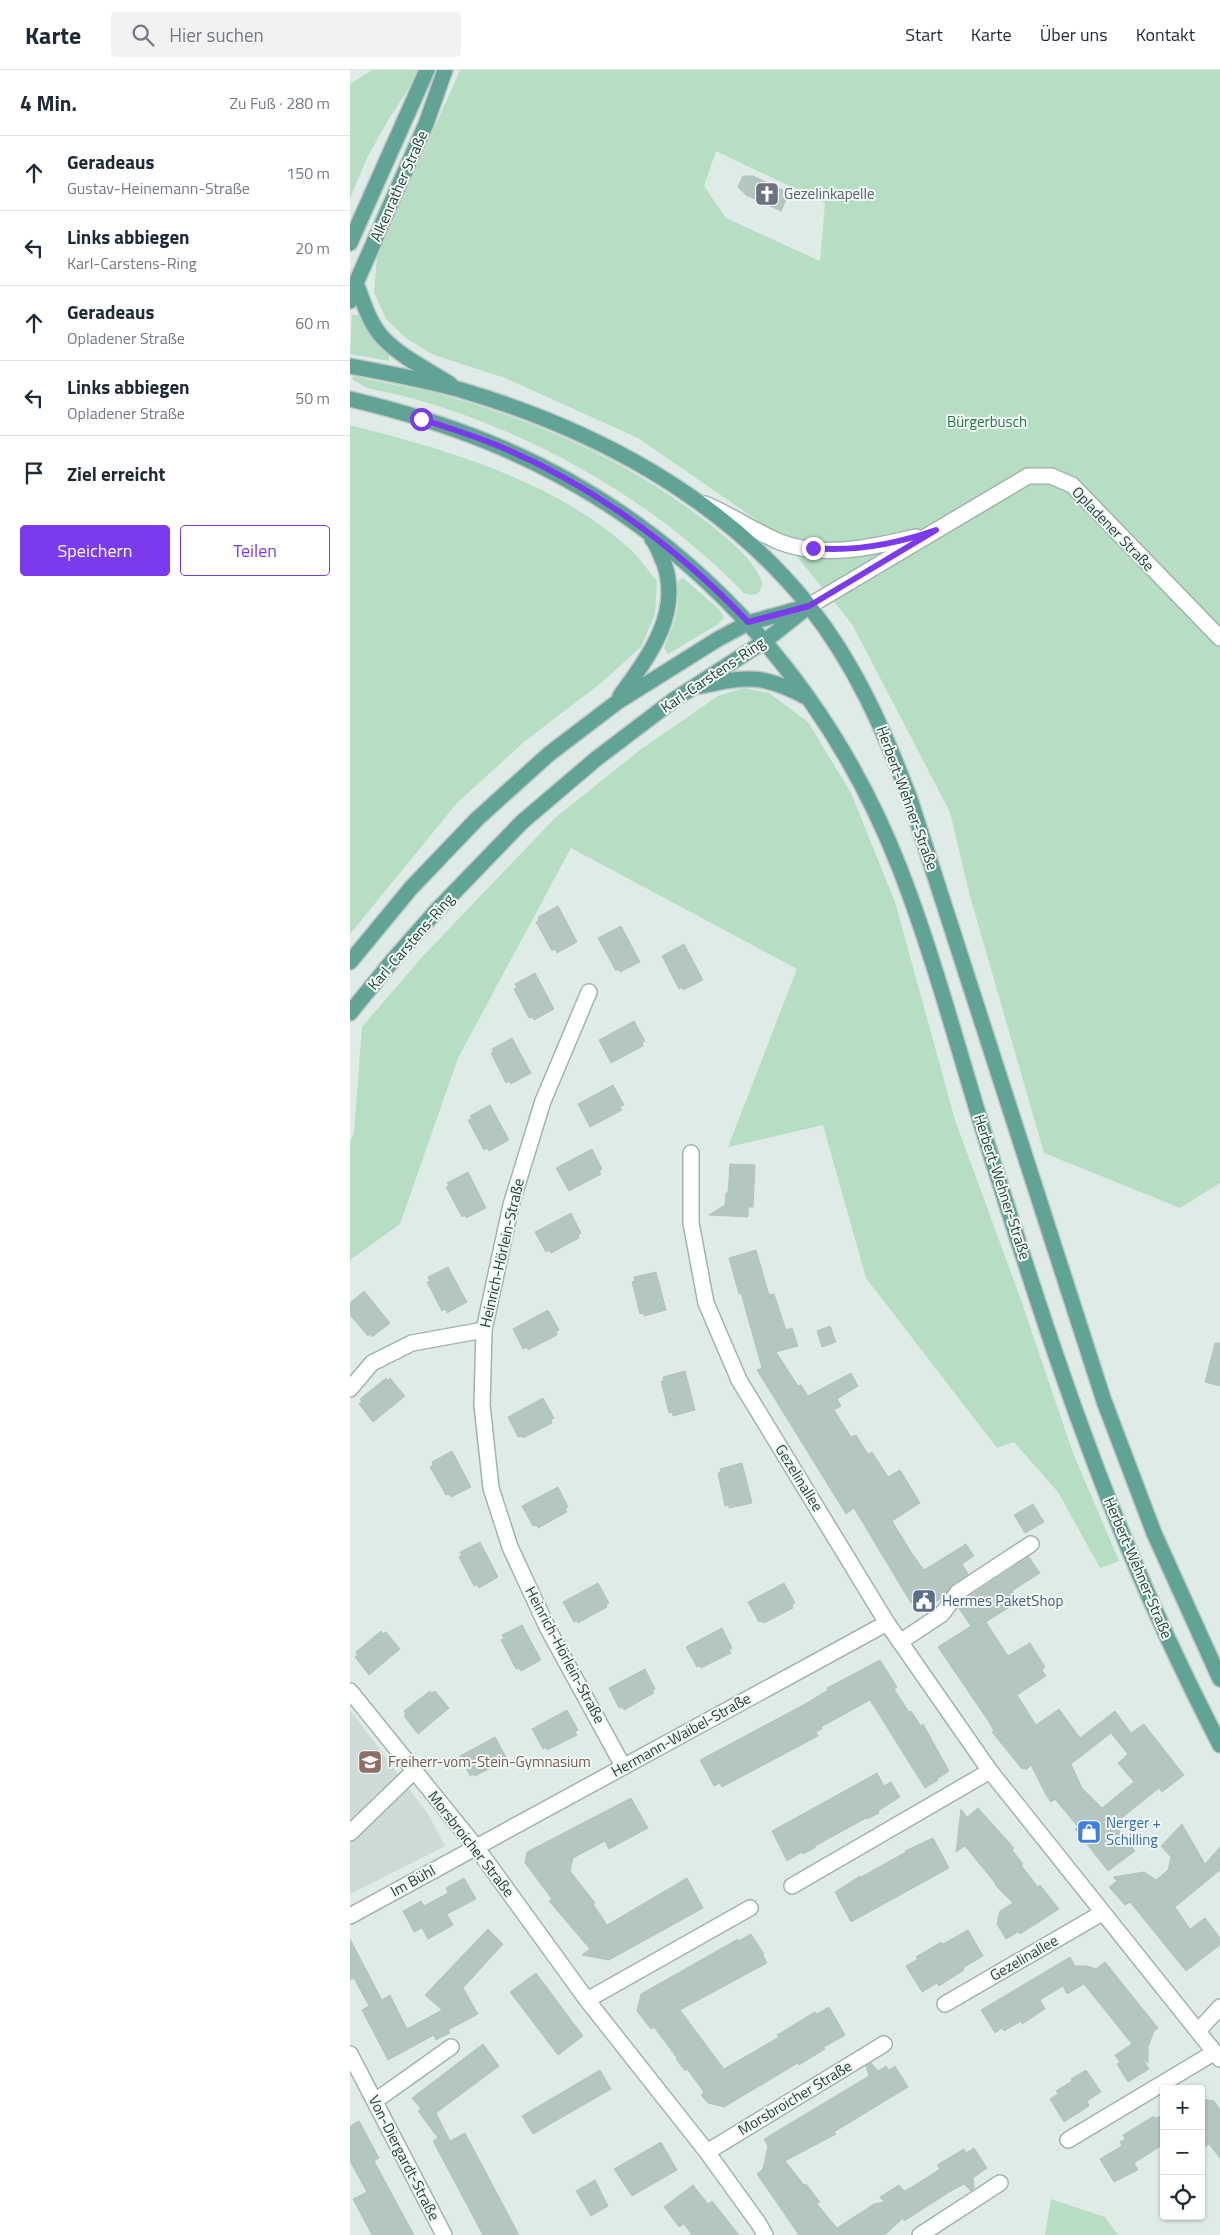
<!DOCTYPE html>
<html lang="de">
<meta charset="utf-8">
<style>
:root{--surface:#fff;--page:#f2f2f3;--text:#1f2937;--muted:#747a83;--line:#e0e1e3;--accent:#7c3aed}
body{margin:0;font-family:"Titillium Web",sans-serif;background:var(--page);color:var(--text)}
.controls{position:absolute;right:15px;bottom:15px;display:grid;overflow:hidden;border-radius:5px;box-shadow:0 1px 4px #0004}
.controls button{width:45px;height:45px;display:grid;place-items:center;padding:0;border:0;border-bottom:1px solid var(--line);background:var(--surface);color:var(--text);font:25px sans-serif}
.stop{position:absolute;width:15px;height:15px;margin:-11px;border:4px solid #7c3aed;border-radius:50%;background:#fff}
.stop.end{background:#7c3aed;border-color:#fff;box-shadow:0 1px 5px #0008}
.list{margin:0;padding:0;list-style:none}
h2{display:flex;justify-content:space-between;align-items:center;height:65px;margin:0;padding:0 20px;font-size:21px}
h2 small{font-size:16px;font-weight:400;color:var(--muted)}
.list li{display:grid;grid-template-columns:32px 1fr auto;gap:15px;align-items:center;box-sizing:border-box;height:75px;padding:0 20px;border-top:1px solid var(--line)}
.list b{display:block;font-size:19px;white-space:nowrap}
.list p{margin:0;font-size:16px;white-space:nowrap;color:var(--muted)}
.list em{font-size:16px;font-style:normal;color:var(--muted)}
.actions{display:flex;gap:10px;padding:15px 20px}
.actions a{flex:1;padding:11px 0;border:1px solid var(--accent);border-radius:5px;text-align:center;font-size:18px;color:var(--accent)}
.actions .main{background:var(--accent);color:#fff}
.icon{flex:none;width:28px;height:28px;fill:none;stroke:currentColor;stroke-width:2;stroke-linecap:round;stroke-linejoin:round}
.map{position:relative;flex:none;width:870px;height:2165px;overflow:hidden}
header{display:flex;align-items:center;gap:30px;box-sizing:border-box;height:70px;padding:0 25px;background:var(--surface);border-bottom:1px solid var(--line)}
header strong{font-size:24px}
nav{display:flex;gap:28px;margin-inline-start:auto;font-size:18px}
.search{width:350px;height:45px;background:var(--page);display:flex;align-items:center;gap:12px;box-sizing:border-box;padding:0 18px;border-radius:5px;color:var(--muted);font-size:19px}
main{display:flex}
aside{flex:1;background:var(--surface)}
.map>svg:first-child{display:block}
</style>
<header>
<strong>Karte</strong>
<div class="search"><svg class="icon" aria-label="search" viewBox="0 0 24 24"><circle cx="10" cy="10" r="6"/><path d="M15 15l6 6"/></svg>Hier suchen</div>
<nav><a>Start</a><a>Karte</a><a>Über uns</a><a>Kontakt</a></nav>
</header>
<main>
<aside>
<h2>4 Min.<small>Zu Fuß · 280 m</small></h2>
<ul class="list">
<li><svg class="icon" aria-label="ahead" viewBox="0 0 24 24"><path d="M12 20V5M6 11l6-6 6 6"/></svg><div><b>Geradeaus</b><p>Gustav-Heinemann-Straße</p></div><em>150 m</em></li>
<li><svg class="icon" aria-label="left" viewBox="0 0 24 24"><path d="M17 20v-9H6M10 6l-5 5 5 5"/></svg><div><b>Links abbiegen</b><p>Karl-Carstens-Ring</p></div><em>20 m</em></li>
<li><svg class="icon" aria-label="ahead" viewBox="0 0 24 24"><path d="M12 20V5M6 11l6-6 6 6"/></svg><div><b>Geradeaus</b><p>Opladener Straße</p></div><em>60 m</em></li>
<li><svg class="icon" aria-label="left" viewBox="0 0 24 24"><path d="M17 20v-9H6M10 6l-5 5 5 5"/></svg><div><b>Links abbiegen</b><p>Opladener Straße</p></div><em>50 m</em></li>
<li><svg class="icon" aria-label="arrive" viewBox="0 0 24 24"><path d="M6 21V4h12l-3 4 3 4H6"/></svg><div><b>Ziel erreicht</b></div></li>
</ul>
<div class="actions"><a class="main">Speichern</a><a>Teilen</a></div>
</aside>
<div class="map">
<svg width="870" height="2165" viewBox="0 0 870 2165">
<rect width="100%" height="100%" fill="#dfebe6"/>
<path fill="#cddbd6" d="M0,1640l78,104 17,32 -95,48z"/>
<path fill="#b6dec3" fill-rule="evenodd" d="M22,0h49l-31,47 -22,39 -18,42v-114z
M110,0h760v1113l-40,25 -136,-55 -74,-257 -20,-84 -98,-188 -72,-88 -142,-98 -133,-60 -71,-23 -27,-16 -21,-20 -12,-27 3,-34zM366,81l109,52 -5,58 -94,-43 -22,-32z
M2,245h9l28,37v9l-39,-7z
M4,306c26,7 52,10 78,16 99,26 196,68 276,131 21,17 46,36 55,61l-5,10 -8,1 -6,-2c-96,-100 -241,-179 -377,-205l-15,-9z
M0,355c97,25 204,55 280,124 10,9 18,22 27,32l-2,33 -14,33 -40,36 -76,58 -68,62 -107,131z
M333,508l37,32 4,8 -7,7 -49,29 -4,-6 11,-28 3,-15v-24z
M394,618l25,5 39,29 43,71 44,109 60,218 66,180 52,153 46,108 -19,7 -42,-76 -44,-50 -17,6 -131,-170 -43,-153 -95,22 69,-178 -226,-121 -113,210 -58,166 -50,36v-119l4,-8 8,-106 61,-71 132,-138 85,-68 78,-54z
M701,2129l54,18 13,18h-73z"/>
<path fill="#b4c6c0" stroke="#b1c5be" fill-rule="evenodd" d="M393,106h10l36,17 -8,18 -35,-16 -8,-8z
M208,836l19,36 -20,11 -2,-4 -3,2 -16,-29 3,-2 -1,-3z
M271,856l19,36 -20,10 -2,-3 -2,2 -18,-33z
M334,874l19,36 -20,10 -1,-3 -3,2 -17,-33z
M185,903l19,36 -20,11 -2,-3 -3,1 -15,-29 3,-1 -2,-4z
M284,951l11,20 -3,2 1,3 -32,17 -12,-23z
M162,968l19,35 -20,11 -2,-3 -3,2 -15,-30 3,-1 -2,-3z
M263,1015l11,20 -4,2 2,3 -32,17 -12,-23z
M140,1035l19,35 -20,11 -2,-3 -3,2 -16,-30 4,-1 -2,-3z
M242,1079l10,20 -3,2 2,3 -32,17 -13,-23z
M380,1094l25,1 -2,42h-5v10l-39,-2 16,-10 1,-12h2z
M118,1102l18,36 -20,10 -1,-3 -3,2 -16,-30 3,-1 -2,-3z
M221,1143l10,20 -3,2 1,3 -28,15 -2,-3 -3,2 -11,-20z
M406,1180l13,45 5,-1 12,36 6,-2 6,18 -22,6 22,34 3,-1 7,11 43,-23 7,13 -21,13 4,7 -7,4 17,27 5,-2 12,19 4,-2 16,25 12,-7 20,33 -28,18 21,34 11,15 42,-26 8,12 -12,8 6,10 -15,10 -11,14 -23,14 -6,-10 -2,1 -57,-95 -8,6 -89,-144 5,-2 -21,-75 -2,1 -10,-36z
M98,1197l19,35 -20,11 -2,-4 -3,2 -15,-29 3,-1 -2,-4z
M306,1202l10,38 -22,6 -1,-3 -3,1 -8,-32 3,-1 -1,-4z
M14,1221l26,32 -18,14 -2,-3 -2,2 -18,-21v-12z
M198,1240l11,20 -3,2 1,3 -29,15 -1,-3 -4,2 -10,-20z
M480,1256l6,16 -14,5 -5,-16z
M865,1273h5v43l-15,-4z
M335,1301l10,39 -22,6 -1,-4 -3,1 -8,-32h3l-1,-4z
M36,1308l2,3 2,-3 15,18 -32,26 -14,-18 3,-2 -2,-3z
M193,1328l11,20 -3,2 1,3 -29,15 -1,-2 -4,1 -10,-20z
M102,1381l19,36 -20,10 -2,-3 -3,1 -16,-28 3,-2 -1,-3z
M392,1393l10,40 -23,5v-3l-4,1 -7,-33 3,-1 -1,-3z
M208,1417l10,20 -3,2 2,3 -29,16 -2,-3 -3,1 -11,-20z
M683,1434l11,18 -19,11 -11,-18z
M130,1472l18,35 -19,11 -2,-3 -3,1 -15,-29 3,-1 -2,-4z
M679,1487l11,16 -28,18 7,10 -33,21 22,34 22,-13 15,24 -3,3 4,6 -29,19 19,30 23,-16 21,29 35,-27 16,22 13,-9 40,51 -22,17 -3,-4 -45,36 21,27 -27,20 -33,-42 3,-2 -23,-28 -4,3 -6,-9 -14,-28 -5,5 -2,-2 -2,1 -30,-37 2,-1 -5,-9 -51,-75 33,-21 -13,-19 7,-8zM761,1663l17,21 -10,9 16,19 -32,26 -20,-20 -11,-24z
M248,1513l11,20 -3,2 1,2 -29,16 -1,-3 -3,2 -11,-20z
M434,1513l11,20 -3,2 1,3 -29,15 -2,-2 -3,1 -11,-20z
M172,1555l19,35 -20,11 -2,-3 -3,1 -15,-29 3,-2 -2,-3z
M372,1558l10,20 -3,2 2,3 -30,15 -1,-2 -3,1 -11,-20z
M31,1561l2,3 3,-2 14,17 -31,26 -14,-18 2,-2 -1,-3z
M530,1590l17,27 -3,2 15,23 2,-1 10,15 2,-2 26,47 -12,8 1,1 -13,8 -55,-88 -49,27 1,2 -6,3 2,4 -96,51 -2,-4 -6,3 -14,-26 107,-57 21,-13 -1,-2z
M295,1599l10,20 -3,2 2,2 -30,17 -2,-3 -3,1 -10,-20z
M80,1621l2,2 3,-2 14,17 -31,26 -14,-18 2,-2 -2,-3z
M217,1640l11,20 -3,2 2,3 -30,15 -1,-3 -3,2 -11,-20z
M145,1667l11,20 -3,1 2,3 -30,15 -2,-2 -3,2 -10,-20z
M527,1703l7,13 7,-4 9,15 -22,14 1,2 -12,6 -1,-1 -51,28v2l-12,6 -1,-2 -15,9 -15,-30z
M281,1728l17,30 -39,21 -4,-8 -32,17 -3,13 25,32 -2,1 14,21 80,-47 16,30 -94,52 -27,-5 8,-6 -41,-48 3,-2 -27,-36 2,-11z
M628,1738l36,40 -2,2 11,14 -2,1 17,22 2,-2 19,24 -39,25 -2,-2 -12,7 -9,-15 3,-13 13,-8 -18,-18 1,-1 -31,-38 -9,6 5,-43 6,8z
M832,1754l23,40 15,-17v23l-45,37 15,22 15,-11 15,20v7l-34,26 -56,-69 -5,3 -16,-18 8,-6 -4,-4 31,-5 12,8 12,-10 3,-13 -10,-11z
M583,1768l16,30 -98,54 -16,-30 25,-16 1,1 45,-25 -1,-1z
M114,1808l12,21 -29,15 6,11 -25,14 -6,-11 -8,4 -11,-21 18,-10 3,5 24,-13 -2,-5z
M138,1859l15,15 -40,44 15,26 -30,16 2,3 -14,7 -2,-5 -46,25 -26,-50 7,-4 -15,-28 -4,2v-41l32,61 8,-5 17,34 35,-19 -17,-15z
M618,1860l15,26 -20,12 1,2 -25,16 -2,-3 -15,9 -16,-26 12,-7 -2,-2 25,-15 2,2z
M401,1864l13,20 -1,1 4,8 -87,47 44,59 55,-32 -2,-2 38,-23 2,2 12,-7 16,28 -21,12 1,2 -26,16 -1,-2 -74,44 -16,-4 -7,-8 3,-3 -17,-23 -2,2 -9,-12 1,-1 -23,-31 -3,2 -14,-18 4,-17 97,-55 1,2z
M720,1887l5,9h12l9,3 9,-7 53,66 -4,3 -6,16v16l-6,-5 7,11 -21,13 -11,-18 3,-2 -5,-7 17,-11 -48,-60 -17,10 -4,-8 -23,14 5,9 -23,15 -1,-3 -17,10 -2,-3 -7,5 -14,-23z
M186,1903l47,63 -25,19 -48,-63z
M133,1974l16,22 -63,47 14,28 15,-8 54,102h-36l-50,-94 5,-3 -20,-27 3,-2 -9,-11z
M521,1993l7,8 8,-5 3,4 6,-4 13,21 -74,45 2,2 -51,27 19,24 2,-1 14,18 -3,2 20,24 37,-24 10,-2 -4,-5 19,-12 5,6 8,-4 28,-18 -3,-4 27,-16 2,4 8,-5 13,20 -14,10 1,10 -3,3 -7,-7 -13,7 -47,30 -1,-3 -18,17h-86l-42,-61 6,-5 5,-23 -4,-7 105,-63 -3,-10z
M250,2000l11,19 -78,45 -11,-18z
M736,2000l15,22 -14,9 2,5 -25,16 -14,-23 8,-5 -2,-3 16,-10 -1,-2z
M851,2029l13,2 6,8v49l-11,-14 -8,6z
M814,2044v30l-30,19 4,7 -24,12 -14,-23 22,-13 -2,-4 5,-3 -2,-4 31,-19 1,3z
M9,2051l20,37 -5,3 40,74h-42l-19,-36 14,-7 -17,-31v-35z
M311,2072l16,28 -45,26 -18,-27z
M245,2110l13,26 -17,10 -15,-25z
M343,2115l15,19 4,-3 27,34h-47l-8,-11 -5,3 -15,-20z"/>
<g fill="none" stroke-linecap="round" stroke-linejoin="round">
<defs>
<path id="minor" d="M355,434c26,11 49,27 75,38 43,17 93,5 136,-5
M459,536l219,-130h23l21,9 148,153
M239,922l-46,109 -32,104 -27,125 -2,75 9,83 19,59 38,82 75,137
M341,1083v70l15,80 33,77 148,243 103,148 230,288
M0,1319l22,-26 40,-20 72,-13
M550,1572l42,-28 16,-22 73,-48
M0,1621l126,156 111,153 120,152 52,72 6,11
M0,1763l64,-62
M442,1816l198,-115
M0,1846l537,-293
M237,1930l163,-92
M595,1934l157,-91
M848,1961l22,-24
M0,1984l94,181
M25,2031l76,-54
M718,2070l147,-88
M357,2082l177,-108
M570,2165l80,-52"/>
<path id="major" d="M0,173l77,-173
M6,213c7,18 13,40 27,55 18,19 45,32 67,46
M0,231l6,-18 70,-159 19,-54
M0,296c37,7 75,14 111,24 132,39 260,106 348,216 46,58 75,124 101,193l194,602 50,132 66,146
M0,329c46,11 94,25 138,43 193,78 337,235 412,427 38,98 63,200 95,299 40,127 81,254 132,377 28,68 59,134 93,200
M351,616c47,-10 63,-12 107,12
M270,626c28,-39 62,-82 44,-133 -4,-8 -6,-17 -12,-24
M0,892l61,-74 66,-69 72,-65 67,-51 102,-64 30,-16 54,-15
M0,943l43,-53 44,-50 85,-88 74,-63 79,-60 90,-58 44,-35"/>
</defs>
<use href="#minor" stroke="#a2b3ae" stroke-width="18"/>
<use href="#major" stroke="#c0c8c7" stroke-width="18"/>
<use href="#minor" stroke="#fff" stroke-width="15"/>
<use href="#major" stroke="#61a496" stroke-width="15"/>
</g>
<g fill="none" stroke-linecap="round" stroke-linejoin="round">
<path stroke="#7c3aed" stroke-width="6" d="M71,349c22,7 44,14 65,22 99,38 190,105 262,181l61,-16 127,-76c-40,14 -81,22 -123,18"/>
</g>
<defs>
<symbol id="church-square" viewBox="-11 -11 22 22"><rect x="-9" y="-9" width="18" height="18" rx="4" fill="#6b7280" stroke="#f0f8f4"/><path d="M-1.2-6h2.4v3.5h3.3v2.4h-3.3V6h-2.4V-.1h-3.3v-2.4h3.3Z" fill="#fff"/></symbol>
<symbol id="civic-square" viewBox="-11 -11 22 22"><rect x="-9" y="-9" width="18" height="18" rx="4" fill="#5c6f8a" stroke="#f0f8f4"/><path d="M-.6-6.5H3V-4.5H.6V-3L4-1V1h2V6H-6V1h2V-1L-.6-3ZM-1.2 2.5V6h2.4V2.5Z" fill="#fff"/></symbol>
<symbol id="school-square" viewBox="-11 -11 22 22"><rect x="-9" y="-9" width="18" height="18" rx="4" fill="#8d6e63" stroke="#f0f8f4"/><path d="M0-5L7-2L0 1L-7-2ZM-4 1L0 2.5L4 1V4Q0 6-4 4Z" fill="#fff"/></symbol>
<symbol id="shop-square" viewBox="-11 -11 22 22"><rect x="-9" y="-9" width="18" height="18" rx="4" fill="#3f7fe0" stroke="#f0f8f4"/><path d="M-5-2.5h2.3a2.7 3.5 0 0 1 5.4 0H5L5.5 6h-11ZM-1.5-2.5h3a1.5 2.3 0 0 0-3 0Z" fill="#fff"/></symbol>
</defs>
<g fill-rule="evenodd">
<use href="#church-square" x="403" y="110" width="28" height="28"/>
<use href="#civic-square" x="560" y="1517" width="28" height="28"/>
<use href="#school-square" x="6" y="1678" width="28" height="28"/>
<use href="#shop-square" x="725" y="1748" width="28" height="28"/>
</g>
<g text-anchor="middle" stroke-width="4" stroke-linejoin="round" paint-order="stroke">
<g font-size="15" fill="#1f3c36" stroke="#f0f8f4">
<text transform="translate(49 116) rotate(-66)" y="5">Alkenrather Straße</text>
<text transform="translate(763 459) rotate(46)" y="5">Opladener Straße</text>
<text transform="translate(363 605) rotate(-34)" y="5">Karl-Carstens-Ring</text>
<text transform="translate(557 728) rotate(70)" y="5">Herbert-Wehner-Straße</text>
<text transform="translate(61 872) rotate(-49)" y="5">Karl-Carstens-Ring</text>
<text transform="translate(652 1117) rotate(72)" y="5">Herbert-Wehner-Straße</text>
<text transform="translate(152 1183) rotate(-77)" y="5">Heinrich-Hörlein-Straße</text>
<text transform="translate(449 1408) rotate(58)" y="5">Gezelinallee</text>
<text transform="translate(788 1498) rotate(67)" y="5">Herbert-Wehner-Straße</text>
<text transform="translate(215 1585) rotate(62)" y="5">Heinrich-Hörlein-Straße</text>
<text transform="translate(331 1665) rotate(-29)" y="5">Hermann-Waibel-Straße</text>
<text transform="translate(121 1774) rotate(52)" y="5">Morsbroicher Straße</text>
<text transform="translate(63 1811) rotate(-29)" y="5">Im Bühl</text>
<text transform="translate(674 1888) rotate(-30)" y="5">Gezelinallee</text>
<text transform="translate(445 2028) rotate(-31)" y="5">Morsbroicher Straße</text>
<text transform="translate(54 2088) rotate(63)" y="5">Von-Diergardt-Straße</text>
</g>
<g font-size="15" fill="#5b616d" stroke="#f0f8f4" text-anchor="start">
<text x="434" y="129">Gezelinkapelle</text>
</g>
<g font-size="15" fill="#277549" stroke="#f0f8f4">
<text x="637" y="357">Bürgerbusch</text>
</g>
<g font-size="15" fill="#4e5e75" stroke="#f0f8f4" text-anchor="start">
<text x="592" y="1536">Hermes PaketShop</text>
</g>
<g font-size="15" fill="#785e54" stroke="#f0f8f4" text-anchor="start">
<text x="38" y="1697">Freiherr-vom-Stein-Gymnasium</text>
</g>
<g font-size="15" fill="#366cbe" stroke="#f0f8f4" text-anchor="start">
<text x="756" y="1758">Nerger +<tspan x="756" dy="17">Schilling</tspan></text>
</g>
</g>
</svg>
<div class="controls">
<button>+</button>
<button>−</button>
<button><svg class="icon" aria-label="locate" viewBox="0 0 24 24"><circle cx="12" cy="12" r="6"/><path d="M12 2v4M12 18v4M2 12h4M18 12h4"/></svg></button>
</div>
<div class="stop" style="left:71px;top:349px"></div>
<div class="stop end" style="left:463px;top:478px"></div>
</div>
</main>
